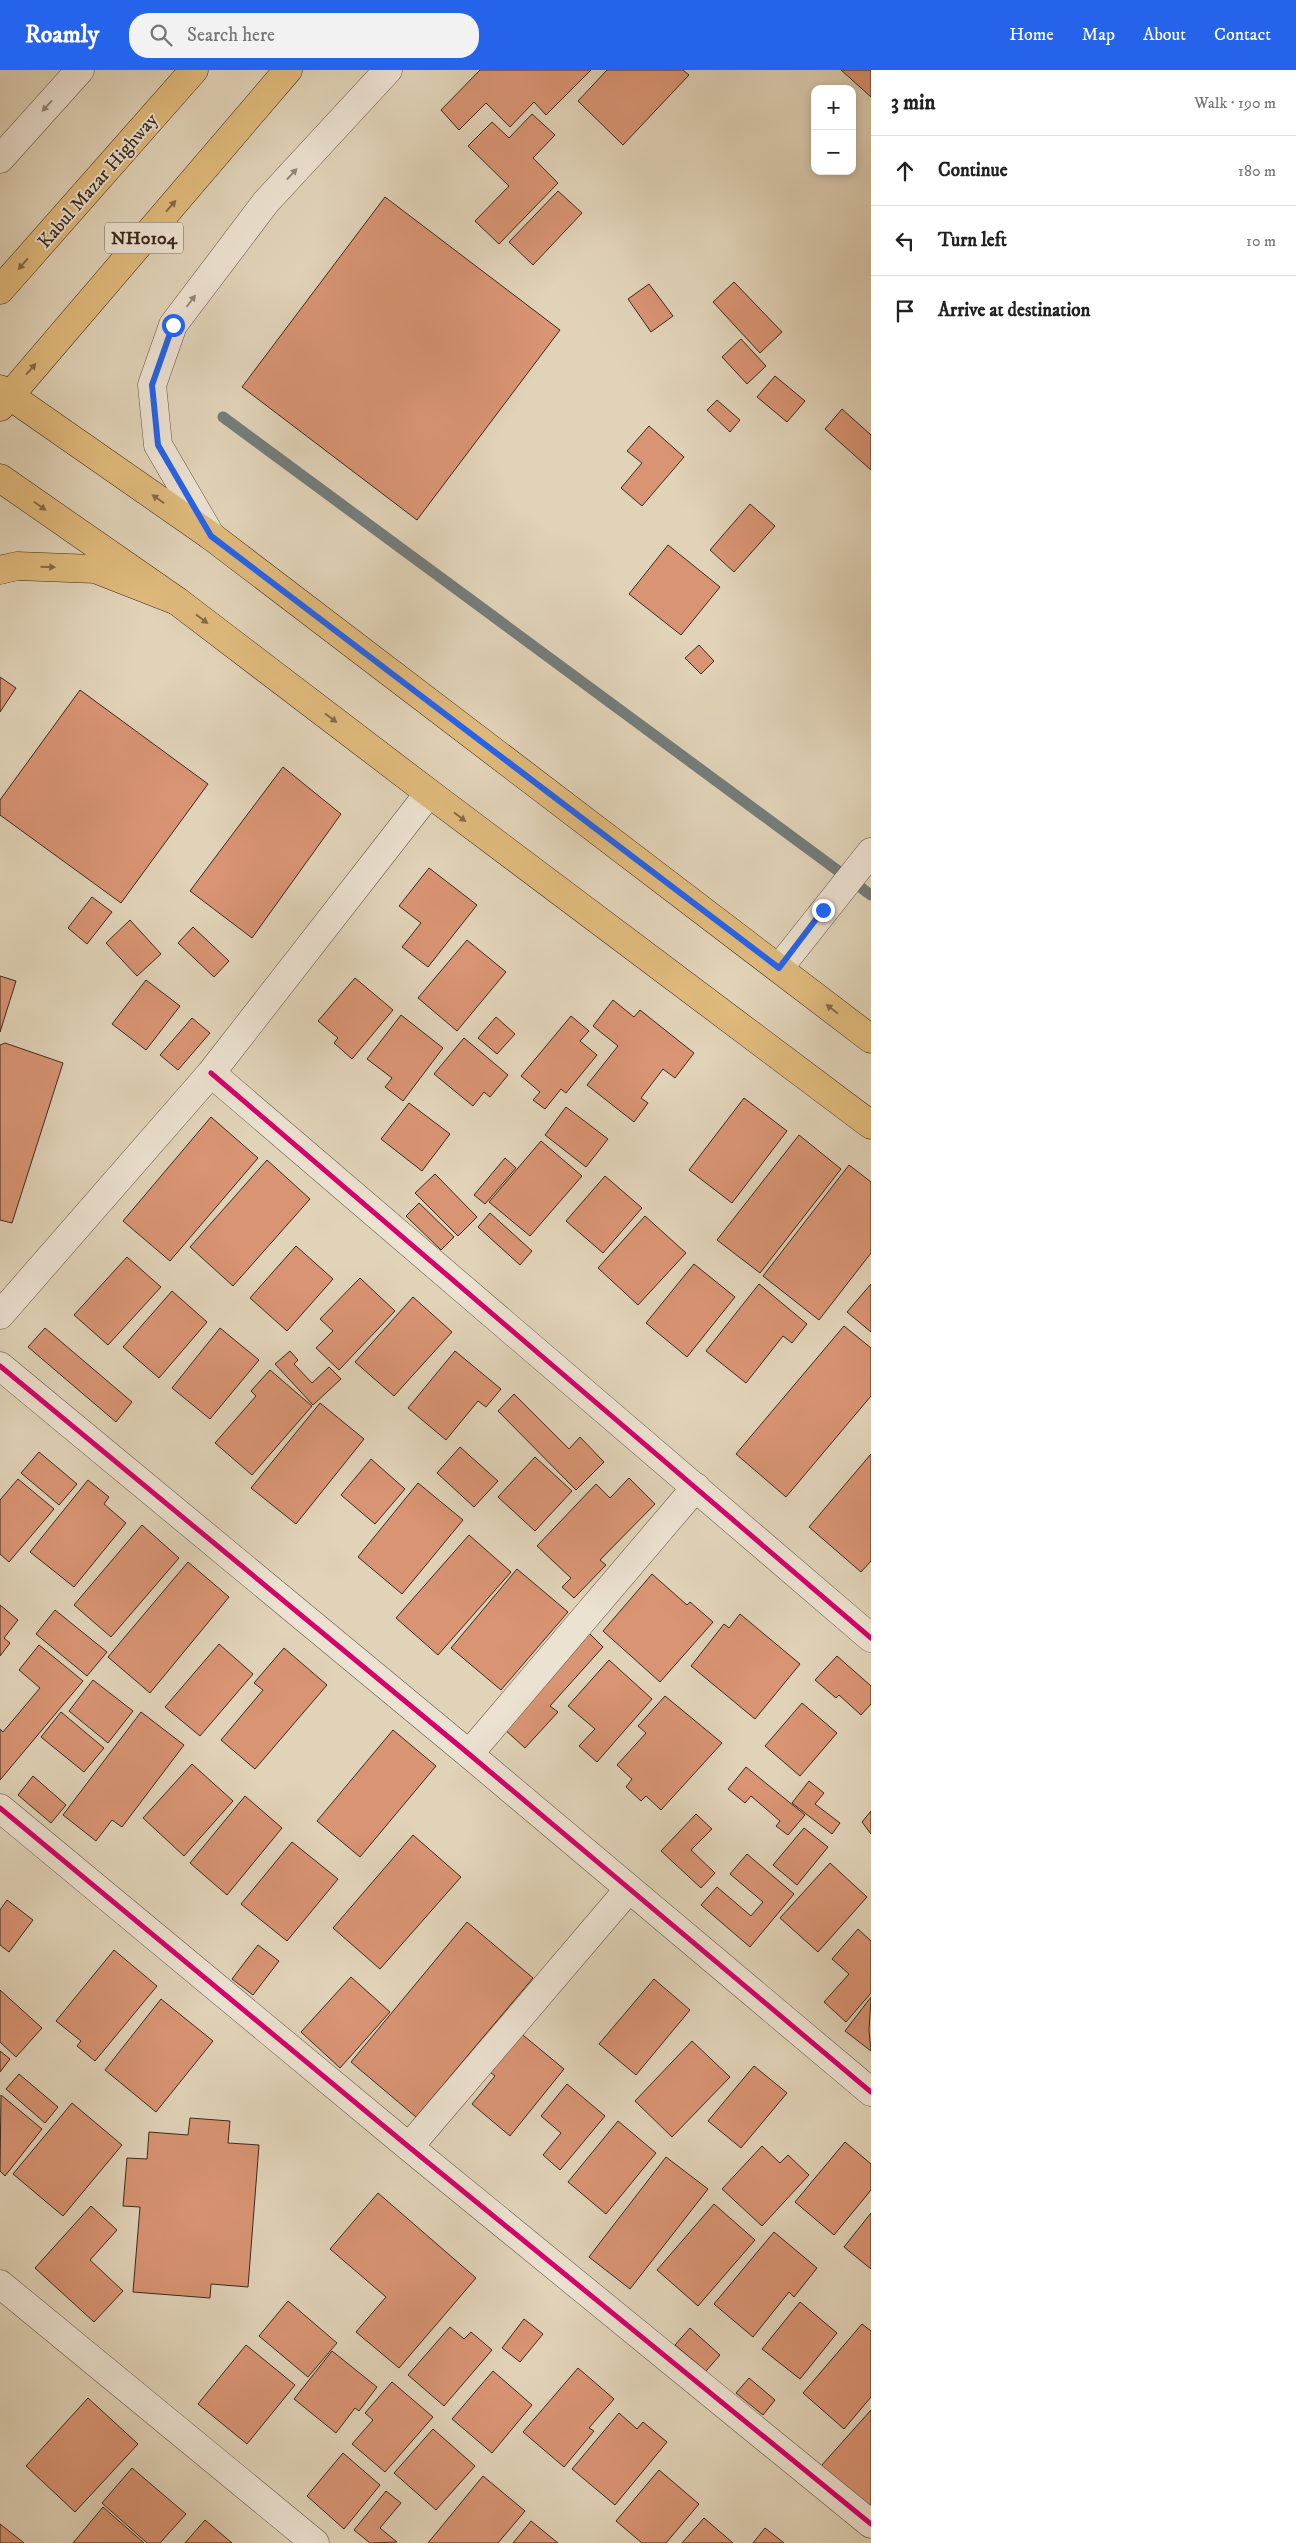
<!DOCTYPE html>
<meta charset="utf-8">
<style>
:root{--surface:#fff;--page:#f2f2f2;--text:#222;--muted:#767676;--line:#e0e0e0;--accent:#2563eb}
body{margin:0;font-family:"IM FELL DW Pica",serif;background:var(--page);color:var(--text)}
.controls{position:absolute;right:15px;top:15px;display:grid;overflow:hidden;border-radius:10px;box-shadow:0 2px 8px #0003}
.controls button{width:45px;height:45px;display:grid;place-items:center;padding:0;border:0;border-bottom:1px solid var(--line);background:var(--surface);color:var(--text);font:25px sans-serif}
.stop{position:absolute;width:15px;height:15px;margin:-11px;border:4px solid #2563eb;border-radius:50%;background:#fff}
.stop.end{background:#2563eb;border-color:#fff;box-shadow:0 1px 5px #0008}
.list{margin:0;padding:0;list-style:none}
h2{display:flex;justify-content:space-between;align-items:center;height:65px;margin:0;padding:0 20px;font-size:21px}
h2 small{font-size:16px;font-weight:400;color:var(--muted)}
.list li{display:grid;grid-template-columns:32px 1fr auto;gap:15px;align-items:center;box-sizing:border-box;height:70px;padding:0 20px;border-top:1px solid var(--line)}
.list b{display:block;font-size:19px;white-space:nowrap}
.list em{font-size:16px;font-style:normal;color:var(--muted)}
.icon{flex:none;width:28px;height:28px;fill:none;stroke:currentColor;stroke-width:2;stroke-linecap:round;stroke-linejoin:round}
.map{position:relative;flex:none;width:871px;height:2473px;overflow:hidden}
header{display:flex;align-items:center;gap:30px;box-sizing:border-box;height:70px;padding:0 25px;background:var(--accent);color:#fff}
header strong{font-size:24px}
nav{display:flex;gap:28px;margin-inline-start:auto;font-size:18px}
.search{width:350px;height:45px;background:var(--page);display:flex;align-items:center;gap:12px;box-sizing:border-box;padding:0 18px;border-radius:20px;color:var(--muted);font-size:19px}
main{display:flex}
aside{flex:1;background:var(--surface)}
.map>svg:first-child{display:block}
</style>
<header>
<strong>Roamly</strong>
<div class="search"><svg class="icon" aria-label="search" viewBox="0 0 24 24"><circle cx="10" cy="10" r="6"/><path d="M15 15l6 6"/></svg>Search here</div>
<nav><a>Home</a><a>Map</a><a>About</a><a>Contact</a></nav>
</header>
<main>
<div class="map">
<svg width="871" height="2473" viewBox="0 0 871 2473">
<rect width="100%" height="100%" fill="#e1d3b8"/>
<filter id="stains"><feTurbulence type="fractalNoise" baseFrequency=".004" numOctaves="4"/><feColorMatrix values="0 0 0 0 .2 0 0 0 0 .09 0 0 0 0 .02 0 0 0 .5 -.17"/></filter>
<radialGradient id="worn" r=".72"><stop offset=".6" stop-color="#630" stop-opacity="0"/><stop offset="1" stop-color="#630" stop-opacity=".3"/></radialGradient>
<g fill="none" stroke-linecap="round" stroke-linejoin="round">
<path stroke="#737d7c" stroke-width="11" d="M223,347l648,478"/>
</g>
<path fill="#d99473" stroke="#3a291e" d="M480,0h111l-45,45 -12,-13 -24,25 -24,-24 -27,27 -18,-20z
M607,0h76l6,5 -66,70 -45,-44z
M841,0h30v27z
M532,44l23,21 -22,23 25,25 -59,61 -24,-23 34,-35 -41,-40 24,-24 17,16z
M558,121l24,22 -49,52 -24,-23z
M385,127l175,133 -143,190 -175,-133z
M734,212l48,50 -22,21 -47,-51z
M649,214l24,32 -22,16 -23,-33z
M741,269l25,27 -19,18 -25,-27z
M775,306l30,25 -18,21 -30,-25z
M717,330l23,20 -10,12 -23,-22z
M842,339l29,26v35l-46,-41z
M649,356l35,31 -42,49 -21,-18 21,-25 -15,-12z
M750,434l25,22 -41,46 -24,-22z
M668,475l52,42 -39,48 -52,-41z
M699,575l15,16 -13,13 -16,-16z
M0,607l16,11 -16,24z
M80,620l128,94 -87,119 -121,-88v-15z
M283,697l58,47 -89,124 -62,-47z
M429,798l48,37 -49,62 -26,-20 19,-24 -22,-17z
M92,827l20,15 -25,32 -19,-16z
M130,850l31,34 -24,22 -31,-33z
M193,857l36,34 -15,16 -36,-34z
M467,870l39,32 -49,59 -39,-33z
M0,906l16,5 -16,51z
M355,908l38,32 -41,49 -18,-16 4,-5 -20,-17z
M146,910l34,26 -34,44 -34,-26z
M613,930l21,17 6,-7 54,43 -19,25 -12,-9 -22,29 7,5 -14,19 -47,-37 31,-39 -25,-20z
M401,945l42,33 -40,53 -18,-14 7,-9 -25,-19z
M571,946l18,15 -9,10 17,14 -31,38 -5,-4 -16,20 -12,-9 7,-8 -19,-16z
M496,947l19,17 -18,20 -19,-16z
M192,948l18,15 -32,37 -18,-15z
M464,968l44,37 -18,22 -6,-5 -11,14 -39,-32z
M5,973l58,20 -51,160 -12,-3v-175z
M744,1028l43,33 -55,72 -43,-33z
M409,1033l41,31 -28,37 -41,-32z
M566,1037l42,32 -22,28 -41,-32z
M211,1047l47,41 -88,103 -47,-40z
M799,1065l42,34 -81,104 -43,-33z
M541,1071l41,35 -52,60 -41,-34z
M505,1088l11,10 -31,36 -11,-9z
M267,1090l43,39 -77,87 -43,-39z
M849,1095l22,17v71l-52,67 -56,-44z
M435,1104l42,43 -19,19 -43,-43z
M605,1106l37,32 -39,45 -37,-32z
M419,1133l35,34 -13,13 -35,-34z
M490,1143l42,38 -12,14 -42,-38z
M645,1146l41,37 -48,52 -40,-37z
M296,1176l37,33 -46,52 -37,-33z
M127,1187l34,30 -53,58 -34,-30z
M694,1194l41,33 -48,60 -41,-34z
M360,1208l35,33 -56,59 -23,-22 17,-17 -13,-12z
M759,1214l48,40 -15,19 -9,-7 -37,47 -40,-32z
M871,1214v48l-24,-20z
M172,1221l35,31 -48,56 -36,-31z
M413,1227l39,35 -58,64 -39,-34z
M844,1256l27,22v48l-85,101 -50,-43z
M45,1258l87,74 -16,20 -88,-75z
M220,1258l39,32 -49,59 -38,-31z
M290,1281l8,9 -4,4 18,19 17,-16 12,12 -28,26 -38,-41z
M455,1281l46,38 -15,18 -8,-6 -32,39 -38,-32z
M270,1300l42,36 -60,69 -37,-32 41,-47 -5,-5z
M514,1324l55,55 11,-12 24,25 -28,28 -78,-79z
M320,1333l44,36 -68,85 -45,-36z
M460,1377l38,34 -24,26 -37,-34z
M39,1382l38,32 -18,21 -38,-32z
M871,1384v107l-10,11 -52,-45z
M535,1387l37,34 -37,40 -37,-34z
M371,1389l34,30 -30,35 -34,-29z
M629,1408l26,26 -55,56 6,5 -32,33 -12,-11 9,-9 -34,-32 59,-62 14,14z
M18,1409l36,30 -45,53 -9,-8v-54z
M88,1410l21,17 -5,7 22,19 -52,64 -44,-35z
M418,1413l45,37 -61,74 -44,-37z
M142,1455l37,33 -68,79 -37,-32z
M469,1465l42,37 -73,83 -42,-37z
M188,1492l41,35 -79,96 -42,-36z
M517,1499l51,43 -67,78 -50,-42z
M652,1504l35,31 3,-3 23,20 -53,60 -57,-51z
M0,1535l18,15 -14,18 6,5 -10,13z
M55,1540l52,42 -20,24 -51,-42z
M740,1544l60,50 -45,55 -64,-53 33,-42 5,4z
M589,1563l14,14 -53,59 8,6 -33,36 -22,-20z
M219,1574l34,30 -53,62 -35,-29z
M39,1575l44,36 -83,99v-51l3,3 37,-44 -21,-18z
M284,1578l43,37 -72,84 -34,-29 42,-50 -9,-7z
M837,1586l34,30v18l-10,11 -22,-20 -3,3 -21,-18z
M609,1590l43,39 -55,63 -18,-16 16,-17 -27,-23z
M93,1610l40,31 -25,32 -39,-32z
M665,1626l57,47 -61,67 -15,-14 -5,5 -15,-14 6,-8 -15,-14 29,-32 -8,-7z
M802,1633l35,30 -37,43 -35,-30z
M61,1642l43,36 -20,24 -43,-35z
M141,1642l43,33 -62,82 -10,-7 -16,21 -33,-26z
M393,1660l43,36 -76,91 -43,-36z
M192,1694l41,37 -49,55 -41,-38z
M746,1697l59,48 -17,20 -12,-9 4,-5 -29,-25 -6,7 -17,-14z
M33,1706l33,29 -15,18 -33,-28z
M809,1711l15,12 -9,11 25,19 -8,11 -40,-31z
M245,1726l37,32 -55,67 -37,-32z
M871,1741v23l-9,-12z
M696,1744l16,15 -21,21 24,23 -14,15 -40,-37z
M804,1758l24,19 -31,38 -24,-20z
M413,1765l48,42 -81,92 -47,-41z
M292,1772l46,37 -51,62 -46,-37z
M747,1784l47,40 -44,53 -49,-42 16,-18 34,29 12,-14 -33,-28z
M830,1793l37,34 -49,55 -38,-34z
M7,1830l26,20 -24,32 -9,-7v-35z
M467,1852l66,56 -117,139 -65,-55z
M858,1859l13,12v52l-25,29 -22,-20 25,-28 -17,-15z
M258,1875l21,16 -26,34 -21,-16z
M114,1880l43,36 -62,75 -18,-15 4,-5 -25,-20z
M351,1907l39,35 -50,56 -39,-36z
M654,1909l36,31 -54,65 -37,-31z
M0,1920l42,38 -26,29 -16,-15z
M871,1927l-2,33 2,21 -26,-20z
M161,1929l52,42 -57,71 -51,-42z
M518,1961l46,38 -54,67 -38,-32 23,-28 -9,-7z
M692,1971l38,36 -58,60 -37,-36z
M0,1981l10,8 -10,13z
M754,1996l33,27 -46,55 -33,-27z
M19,2004l39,33 -13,16 -39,-34z
M567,2014l38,32 -45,54 -17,-15 18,-22 -20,-17z
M1,2025l41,34 -37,47 -5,-5z
M72,2033l50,42 -59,71 -50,-42z
M190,2048l40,3 -2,22 31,2 -11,142 -37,-3 -1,14 -77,-6 7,-85 -17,-1 4,-48 20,1 2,-27 39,3z
M618,2051l38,32 -50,61 -38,-32z
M845,2072l26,22v26l-37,45 -39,-33z
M762,2076l18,17 8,-8 21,20 -47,51 -40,-37z
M666,2087l42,32 -78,100 -41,-32z
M378,2123l98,85 -77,90 -43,-36 30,-35 -56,-48z
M714,2134l41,36 -57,66 -41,-36z
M91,2136l26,24 -27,30 33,31 -29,31 -59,-54z
M871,2143v56l-27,-22z
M774,2162l43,36 -23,29 -5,-5 -36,45 -39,-33z
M288,2231l49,42 -29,34 -49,-41z
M800,2232l37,31 -37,46 -38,-30z
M524,2249l19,15 -23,28 -18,-14z
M862,2254l9,7v66l-27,32 -41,-36z
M450,2257l14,12 7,-7 21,18 -48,56 -36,-31z
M690,2258l30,27 -14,16 -31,-26z
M246,2275l49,40 -48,59 -49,-40z
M332,2281l45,36 -18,24 -4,-3 -19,25 -42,-34z
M578,2298l36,31 -25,29 5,3 -30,36 -41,-35z
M493,2301l39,34 -40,48 -40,-34z
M749,2308l26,22 -12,15 -27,-22z
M392,2312l41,35 -48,55 -33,-28 21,-24 -8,-7z
M88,2328l50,46 -63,68 -49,-46z
M871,2340v95l-3,4 -47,-43z
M619,2343l18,16 6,-7 24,20 -52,63 -43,-36z
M433,2359l42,37 -39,44 -42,-37z
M343,2383l37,32 -36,44 -37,-33z
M132,2398l54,46 -26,29h-13l-45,-40z
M659,2400l40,34 -33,39h-24l-26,-22z
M483,2406l42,35 -27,32h-70z
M386,2421l15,12 -21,25 17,14 -27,1 -16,-13z
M103,2437l41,36h-71z
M704,2448l29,25h-51z
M205,2450l27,23h-47z
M531,2451l27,22h-45z
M0,2454l24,19h-24z
M765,2458l19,15h-31z"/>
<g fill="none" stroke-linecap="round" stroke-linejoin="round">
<defs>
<path id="minor" d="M0,89l80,-89
M211,466l-53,-91 -6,-60 21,-60 93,-123 122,-132
M779,898l92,-116
M211,1003l660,565
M0,1245l211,-242 218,-280
M0,1296l469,388 402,338
M469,1684l227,-267
M0,1738l409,339 462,377
M409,2077l219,-257
M0,2214l315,259"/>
<path id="major" d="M0,319l211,147 660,503
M0,408l177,123 252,192 442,332"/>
<path id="highway" d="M0,220l194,-220
M0,337l288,-337
M0,500l17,-4 78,3 82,32"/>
</defs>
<use href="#minor" stroke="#645444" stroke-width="29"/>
<use href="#major" stroke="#3a291e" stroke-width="29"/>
<use href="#highway" stroke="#3a291e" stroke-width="29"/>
<use href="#minor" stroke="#ece2d1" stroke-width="28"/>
<use href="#major" stroke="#e0ba7c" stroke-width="28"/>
<use href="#highway" stroke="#e0ba7c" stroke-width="28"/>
<defs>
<path id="cycleway" d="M211,1003l660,565
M0,1296l469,388 402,338
M0,1738l409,339 462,377"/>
</defs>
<use href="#cycleway" stroke="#ece2d1" stroke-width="8"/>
<use href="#cycleway" stroke="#d6006c" stroke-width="5"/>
</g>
<defs><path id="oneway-solid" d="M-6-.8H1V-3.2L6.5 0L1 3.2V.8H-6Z" transform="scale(1.25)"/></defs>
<g fill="#938678">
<use href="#oneway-solid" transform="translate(47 36) rotate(132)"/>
<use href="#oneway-solid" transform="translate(292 104) rotate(-47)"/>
<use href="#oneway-solid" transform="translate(191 231) rotate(-53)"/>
</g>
<g fill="#856a48">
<use href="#oneway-solid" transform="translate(171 136) rotate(-49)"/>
<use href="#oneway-solid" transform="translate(23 194) rotate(131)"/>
<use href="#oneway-solid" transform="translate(31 299) rotate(-49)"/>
<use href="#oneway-solid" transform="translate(158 429) rotate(-145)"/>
<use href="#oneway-solid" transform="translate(40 436) rotate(35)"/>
<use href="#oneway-solid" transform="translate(48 497) rotate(2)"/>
<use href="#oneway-solid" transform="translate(202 549) rotate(37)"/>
<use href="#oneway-solid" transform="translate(331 648) rotate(37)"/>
<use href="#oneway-solid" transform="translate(460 747) rotate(37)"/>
<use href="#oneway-solid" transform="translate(832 939) rotate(-143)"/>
</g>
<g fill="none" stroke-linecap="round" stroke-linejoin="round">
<path stroke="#2563eb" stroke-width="6" d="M173,255l-21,60 6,60 53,91 568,432 44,-58"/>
</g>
<g text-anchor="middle" stroke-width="4" stroke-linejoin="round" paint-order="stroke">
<rect fill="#ece2d1" stroke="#6f6054" stroke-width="1" x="105" y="152.5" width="78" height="31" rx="4"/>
<g font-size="18" font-weight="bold" fill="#3a291e">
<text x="144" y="174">NH0104</text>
</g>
<g font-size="19" fill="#3a291e" stroke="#ece2d1">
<text transform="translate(97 110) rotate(-49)" y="7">Kabul Mazar Highway</text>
</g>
</g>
<rect width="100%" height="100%" filter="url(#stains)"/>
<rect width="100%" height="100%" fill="url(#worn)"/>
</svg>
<div class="controls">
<button>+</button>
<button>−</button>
</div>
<div class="stop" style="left:173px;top:255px"></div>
<div class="stop end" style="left:823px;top:840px"></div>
</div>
<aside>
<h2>3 min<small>Walk · 190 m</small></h2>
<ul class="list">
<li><svg class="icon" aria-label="ahead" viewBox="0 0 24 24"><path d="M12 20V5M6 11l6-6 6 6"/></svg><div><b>Continue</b></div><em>180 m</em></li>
<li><svg class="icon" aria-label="left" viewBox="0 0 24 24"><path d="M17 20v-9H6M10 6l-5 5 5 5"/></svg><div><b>Turn left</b></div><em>10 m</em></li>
<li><svg class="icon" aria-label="arrive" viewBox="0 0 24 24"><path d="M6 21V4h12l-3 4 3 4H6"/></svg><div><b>Arrive at destination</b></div></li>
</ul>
</aside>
</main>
